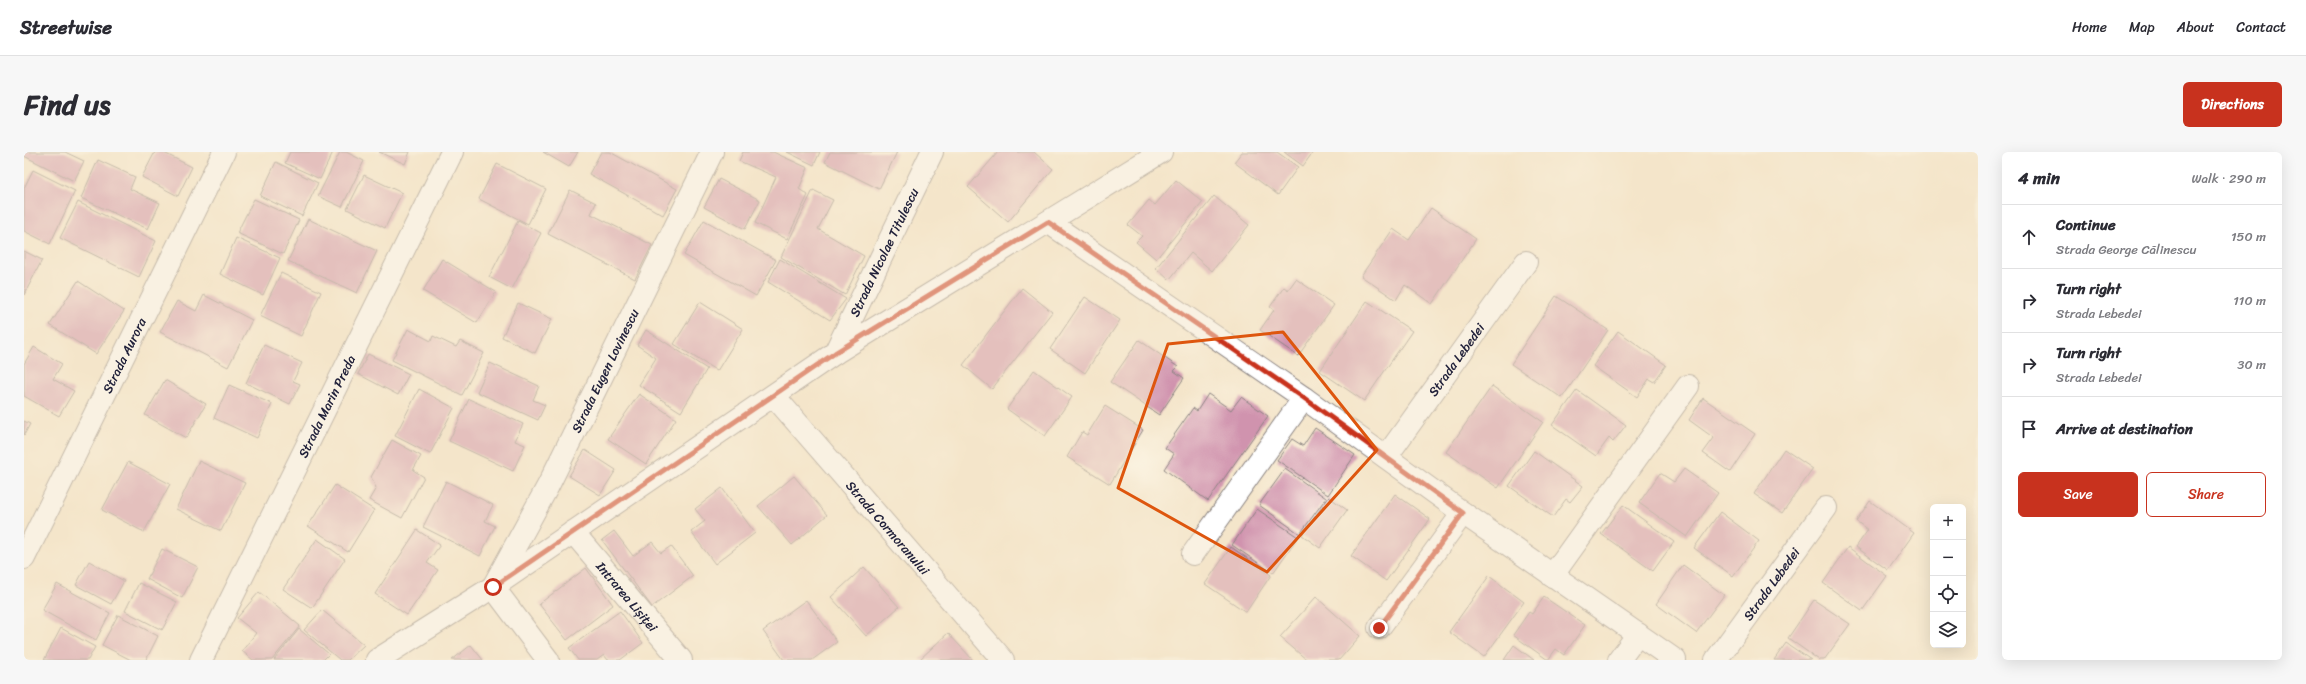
<!DOCTYPE html>
<meta charset="utf-8">
<style>
:root{--surface:#fff;--page:#f7f7f7;--text:#2b2b33;--muted:#7c7c81;--line:#e1e1e2;--accent:#c8321e}
body{margin:0;font-family:Sriracha,sans-serif;background:var(--page);color:var(--text)}
.controls{position:absolute;right:12px;bottom:12px;display:grid;overflow:hidden;border-radius:6px;box-shadow:0 4px 16px #0002}
.controls button{width:36px;height:36px;display:grid;place-items:center;padding:0;border:0;border-bottom:1px solid var(--line);background:var(--surface);color:var(--text);font:20px sans-serif}
.stop{position:absolute;width:12px;height:12px;margin:-9px;border:3px solid #c8321e;border-radius:50%;background:#fff}
.stop.end{background:#c8321e;border-color:#fff;box-shadow:0 1px 4px #0008}
.list{margin:0;padding:0;list-style:none}
h2{display:flex;justify-content:space-between;align-items:center;height:52px;margin:0;padding:0 16px;font-size:17px}
h2 small{font-size:13px;font-weight:400;color:var(--muted)}
.list li{display:grid;grid-template-columns:26px 1fr auto;gap:12px;align-items:center;box-sizing:border-box;height:64px;padding:0 16px;border-top:1px solid var(--line)}
.list b{display:block;font-size:15px;white-space:nowrap}
.list p{margin:0;font-size:13px;white-space:nowrap;color:var(--muted)}
.list em{font-size:13px;font-style:normal;color:var(--muted)}
.actions{display:flex;gap:8px;padding:12px 16px}
.actions a{flex:1;padding:9px 0;border:1px solid var(--accent);border-radius:6px;text-align:center;font-size:14px;color:var(--accent)}
.actions .main{background:var(--accent);color:#fff}
.icon{flex:none;width:22px;height:22px;fill:none;stroke:currentColor;stroke-width:2;stroke-linecap:round;stroke-linejoin:round}
.map{position:relative;flex:none;width:1954px;height:508px;overflow:hidden;border-radius:6px}
header{display:flex;align-items:center;gap:24px;box-sizing:border-box;height:56px;padding:0 20px;background:var(--surface);border-bottom:1px solid var(--line)}
header strong{font-size:19px}
nav{display:flex;gap:22px;margin-inline-start:auto;font-size:14px}
.intro{display:flex;align-items:center;justify-content:space-between;box-sizing:border-box;height:96px;padding:0 24px}
h1{margin:0;font-size:28px}
.button{padding:10px 18px;border-radius:6px;background:var(--accent);color:#fff;font-size:14px;font-weight:700}
main{display:flex;gap:24px;padding:0 24px}
aside{flex:1;background:var(--surface);border-radius:6px;box-shadow:0 4px 16px #0002}
.map>svg:first-child{display:block}
</style>
<header>
<strong>Streetwise</strong>
<nav><a>Home</a><a>Map</a><a>About</a><a>Contact</a></nav>
</header>
<div class="intro"><h1>Find us</h1><a class="button">Directions</a></div>
<main>
<div class="map">
<svg width="1954" height="508" viewBox="0 0 1954 508">
<rect width="100%" height="100%" fill="#fcf5e5"/>
<filter id="ink" filterUnits="userSpaceOnUse"><feTurbulence type="fractalNoise" baseFrequency=".025" numOctaves="2"/><feDisplacementMap in="SourceGraphic" scale="8" xChannelSelector="R" yChannelSelector="G"/><feConvolveMatrix kernelMatrix="1 2 1 2 8 2 1 2 1" color-interpolation-filters="sRGB"/></filter>
<filter id="wash" filterUnits="userSpaceOnUse"><feTurbulence type="fractalNoise" baseFrequency=".012" numOctaves="4" result="noise"/><feDisplacementMap in="SourceGraphic" scale="16" xChannelSelector="R" yChannelSelector="G"/><feGaussianBlur stdDeviation="0.9" result="paint"/><feColorMatrix in="noise" values="0 0 0 0 0 0 0 0 0 0 0 0 0 0 0 0 0 1.4 0 .05"/><feComposite in="paint" operator="in"/></filter>
<g filter="url(#wash)">
<rect width="100%" height="100%" fill="#f4e5ca"/>
<g id="blocks">
<path fill="#d093ae" d="M0,0h41l19,9 -10,20 -50,-25z
M131,0h7l30,15 -14,29 -36,-19z
M266,0h43l-13,27 -35,-16z
M316,0h6l18,9 -22,46 -24,-11z
M355,0h31l-5,12z
M519,0h35l-9,15z
M577,0h9l67,37 -14,26 -74,-41z
M719,0h30l35,16 -9,21 9,6 -21,44 -32,-16 21,-46 -37,-16z
M763,0h33l-6,13z
M806,0h67l-18,37 -54,-27z
M974,0h36l19,17 -45,53 -40,-35z
M1218,0h35l21,15 -20,28 -44,-33z
M1260,0h29l-10,14z
M74,8l37,17 -5,12 30,14 -12,26 -67,-31z
M252,10l42,21 -16,33 -42,-20z
M473,12l49,25 -18,35 -49,-25z
M9,18l42,21 -25,53 -26,-13v-43z
M340,23l38,18 -17,35 -38,-19z
M695,27l41,21 -15,29 -41,-22z
M1152,28l27,22 -47,57 -20,-17 6,-6 -14,-11 21,-25 6,5z
M546,38l26,13 -5,11 61,31 -17,34 -87,-45z
M789,38l20,10 -15,29 46,27 -19,39 -64,-38z
M1190,44l35,29 -37,46 -21,-18 -22,27 -13,-12z
M230,47l45,21 -16,34 -46,-21z
M54,50l78,39 -17,36 -79,-39z
M1407,56l45,31 -44,65 -27,-19 -9,15 -35,-24 32,-47 16,11z
M284,67l69,32 -20,42 -69,-32z
M680,68l72,40 -20,36 -72,-41z
M494,69l23,12 -29,56 -23,-12z
M212,86l44,20 -17,37 -43,-21z
M0,99l18,9 -18,35z
M418,107l54,33 -19,31 -54,-32z
M756,107l66,40 -16,21 -62,-38z
M257,121l40,19 -20,44 -41,-20z
M1272,127l38,26 -36,51 -38,-26 14,-20 -4,-3 14,-20 4,3z
M54,129l46,30 -28,43 -46,-29z
M998,136l30,24 -60,77 -29,-24z
M180,143l48,25 -24,47 -68,-35 17,-31 19,10z
M1532,144l52,34 -46,68 -51,-34z
M1061,145l35,23 -35,53 -35,-24z
M1343,149l45,30 -48,70 -44,-30z
M676,150l43,27 -26,42 -43,-27z
M494,151l34,16 -17,34 -33,-16z
M384,177l23,12 2,-5 23,11 4,-6 24,12 -22,42 -70,-35z
M622,178l61,39 -26,43 -42,-27 17,-27 -19,-13z
M1594,179l48,34 -12,17 -5,-3 -12,18 -44,-31z
M1115,188l39,27 -4,4 10,7 -25,37 -49,-33z
M240,193l38,18 -9,18 7,3 -10,20 -44,-21z
M10,195l28,17 -9,15 21,12 -15,25 -35,-20v-32z
M344,202l41,20 -11,21 -40,-21z
M466,211l49,23 -6,14 12,5 -7,15 -61,-28z
M1010,218l38,27 -27,39 -38,-27z
M141,228l41,24 -20,34 -41,-23z
M205,233l43,19 -15,34 -43,-20z
M1468,234l51,36 -45,66 -52,-36z
M395,237l35,19 -24,46 -35,-18z
M1553,238l49,35 -13,17 -4,-4 -13,18 -44,-31z
M615,242l37,25 -30,45 -38,-25z
M1184,242l23,16 10,-13 27,19 -60,85 -44,-32 10,-15 -9,-6 28,-40 4,3z
M1679,246l52,36 -25,38 -27,-19 11,-15 -25,-18z
M445,247l54,25 -8,17 10,4 -12,26 -64,-30z
M1081,254l38,24 -33,54 -43,-27 15,-25 5,3z
M0,269l6,3 -6,11z
M1291,276l40,27 -27,40 -51,-35 15,-21 11,7z
M368,288l29,16 -8,14 11,7 -22,41 -33,-18 7,-12 -5,-11z
M1760,297l29,20 -31,44 -28,-19z
M561,298l31,20 -16,25 -31,-19z
M1510,299l49,35 -13,16 -4,-3 -13,18 -44,-31z
M175,309l46,22 -24,48 -45,-22z
M104,310l42,22 -26,48 -42,-22z
M1261,317l41,29 -26,36 -41,-29z
M1660,317l34,24 -31,44 -48,-34 21,-30 14,9z
M770,324l33,39 -35,30 -34,-39z
M422,329l47,24 -8,16 10,5 -15,30 -57,-29z
M311,333l39,25 -26,42 -40,-26z
M698,336l33,45 -40,31 -24,-32 14,-11 -10,-12z
M1371,342l35,25 -44,62 -35,-25z
M1305,345l18,13 -27,38 -18,-13z
M1846,349l44,32 -26,37 -32,-23 12,-17 -12,-9z
M1599,353l51,37 -21,29 -52,-37z
M1233,357l41,28 -25,36 -41,-28z
M1696,360l39,29 -26,35 -39,-28z
M393,378l23,15 -13,18 11,7 -31,45 -32,-21z
M590,379l19,25 19,-14 9,11 10,-7 22,30 -41,31 -50,-67z
M293,387l28,20 -33,49 -29,-19z
M1207,395l40,28 -25,37 -41,-28z
M1824,395l39,29 -25,35 -39,-28z
M138,397l36,18 -16,31 -35,-19z
M65,409l35,20 -13,23 -35,-19z
M1659,413l41,30 -28,38 -40,-29z
M840,415l35,40 -33,29 -35,-39z
M562,416l27,37 -46,35 -28,-36z
M1465,424l35,26 -40,55 -35,-25z
M115,431l38,19 -15,28 -37,-19z
M33,432l53,29 -14,27 -54,-30z
M235,440l41,34 -28,34h-19l-11,-9 14,-18 -19,-15z
M1292,445l44,39 -21,24h-32l-27,-23z
M1520,445l41,28 -21,30 -8,-6 -8,11 -35,-25 16,-23 3,2z
M782,448l31,42 -25,18h-28l-21,-29z
M1790,448l36,24 -26,36h-5l-31,-22z
M298,458l42,35 -16,15h-8l-36,-30z
M596,459l23,32 -23,17h-12l-4,-5 -7,5h-19l-9,-12z
M94,463l40,21 -12,24h-15l-29,-15z
M37,476l34,19 -7,13h-44z
M275,477l30,25 -6,6h-49z
M924,481l25,27h-54z
M1762,491l25,17h-37z
M447,493l12,15h-31z
M1490,493l20,15h-30z"/>
</g>
</g>
<g filter="url(#ink)">
<use href="#blocks" fill-opacity="0" stroke="#8b8482" stroke-width="1"/>
<g fill="none" stroke-linecap="round" stroke-linejoin="round">
<defs>
<g id="street">
<path d="M1024,70l256,176 159,115 212,147"/>
<path id="s1" d="M811,201l97,-201"/>
<path id="s2" d="M750,244l229,264"/>
<path id="s3" d="M1362,305l140,-195"/>
<path id="s4" d="M549,380l108,128"/>
<path d="M1169,402l111,-156"/>
<path id="s5" d="M0,406l200,-406"/>
<path d="M1528,424l136,-190"/>
<path d="M1355,476l84,-115"/>
<path id="s6" d="M177,508l251,-508"/>
<path d="M353,508l116,-73 342,-234 326,-201"/>
<path id="s7" d="M524,508l-55,-73 55,-101 164,-334"/>
<path d="M1595,508l19,-26"/>
<path id="s8" d="M1692,508l110,-152"/>
</g>
</defs>
<use href="#street" stroke="#8b8482" stroke-width="24"/>
<use href="#street" stroke="#fff" stroke-width="22"/>
</g>
</g>
<g fill="none" stroke-linecap="round" stroke-linejoin="round" filter="url(#ink)">
<path stroke="#c8321e" stroke-width="5" d="M469,435l342,-234 213,-131 256,176 159,115 -84,115"/>
</g>
<path d="M0 0H1954V508H0ZM1259,180l94,118 -110,122 -149,-84 50,-144z" fill="#f4e5ca" fill-opacity=".55" fill-rule="evenodd"/>
<path fill="none" stroke="#de560e" stroke-width="3" stroke-linejoin="round" d="M1259,180l94,118 -110,122 -149,-84 50,-144z"/>
<g text-anchor="middle" stroke-width="3" stroke-linejoin="round" paint-order="stroke">
<g font-size="13" fill="#22223b" stroke="#fcf5e5">
<text dy="5" stroke="none"><textPath href="#s1" startOffset="112">Strada Nicolae Titulescu</textPath></text>
<text dy="5" stroke="none"><textPath href="#s5" startOffset="226">Strada Aurora</textPath></text>
<text dy="5" stroke="none"><textPath href="#s3" startOffset="120">Strada Lebedei</textPath></text>
<text dy="5" stroke="none"><textPath href="#s7" startOffset="335">Strada Eugen Lovinescu</textPath></text>
<text dy="5" stroke="none"><textPath href="#s6" startOffset="283">Strada Marin Preda</textPath></text>
<text dy="5" stroke="none"><textPath href="#s2" startOffset="174">Strada Cormoranului</textPath></text>
<text dy="5" stroke="none"><textPath href="#s8" startOffset="94">Strada Lebedei</textPath></text>
<text dy="5" stroke="none"><textPath href="#s4" startOffset="84">Intrarea Lișiței</textPath></text>
</g>
</g>
</svg>
<div class="controls">
<button>+</button>
<button>−</button>
<button><svg class="icon" aria-label="locate" viewBox="0 0 24 24"><circle cx="12" cy="12" r="6"/><path d="M12 2v4M12 18v4M2 12h4M18 12h4"/></svg></button>
<button><svg class="icon" aria-label="layers" viewBox="0 0 24 24"><path d="M12 4l9 5-9 5-9-5zM3 14l9 5 9-5"/></svg></button>
</div>
<div class="stop" style="left:469px;top:435px"></div>
<div class="stop end" style="left:1355px;top:476px"></div>
</div>
<aside>
<h2>4 min<small>Walk · 290 m</small></h2>
<ul class="list">
<li><svg class="icon" aria-label="ahead" viewBox="0 0 24 24"><path d="M12 20V5M6 11l6-6 6 6"/></svg><div><b>Continue</b><p>Strada George Călinescu</p></div><em>150 m</em></li>
<li><svg class="icon" aria-label="right" viewBox="0 0 24 24"><path d="M7 20v-9h11M14 6l5 5-5 5"/></svg><div><b>Turn right</b><p>Strada Lebedei</p></div><em>110 m</em></li>
<li><svg class="icon" aria-label="right" viewBox="0 0 24 24"><path d="M7 20v-9h11M14 6l5 5-5 5"/></svg><div><b>Turn right</b><p>Strada Lebedei</p></div><em>30 m</em></li>
<li><svg class="icon" aria-label="arrive" viewBox="0 0 24 24"><path d="M6 21V4h12l-3 4 3 4H6"/></svg><div><b>Arrive at destination</b></div></li>
</ul>
<div class="actions"><a class="main">Save</a><a>Share</a></div>
</aside>
</main>
